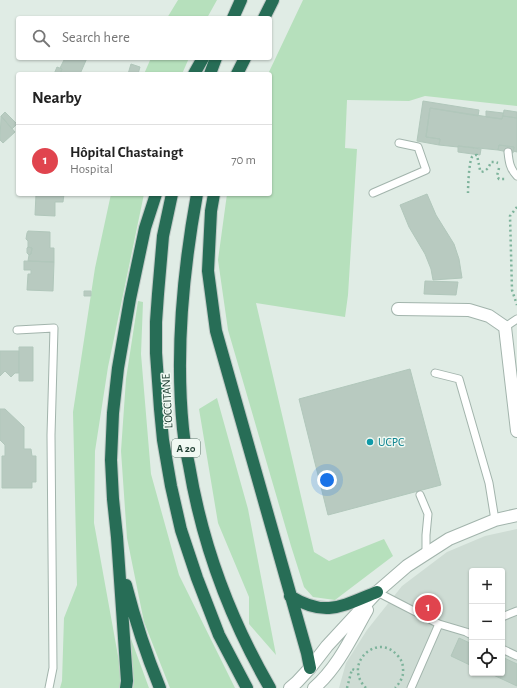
<!DOCTYPE html>
<meta charset="utf-8">
<style>
:root{--surface:#fff;--page:#f2f2f2;--text:#222;--muted:#767676;--line:#e0e0e0;--accent:#0f766e}
body{margin:0;font-family:"Alegreya Sans",sans-serif;background:var(--page);color:var(--text)}
.controls{position:absolute;right:12px;bottom:12px;display:grid;overflow:hidden;border-radius:4px;box-shadow:0 1px 3px #0004}
.controls button{width:36px;height:36px;display:grid;place-items:center;padding:0;border:0;border-bottom:1px solid var(--line);background:var(--surface);color:var(--text);font:20px sans-serif}
.you{position:absolute;left:327px;top:480px;width:14px;height:14px;margin:-10px;border:3px solid #fff;border-radius:50%;background:#1a73e8;box-shadow:0 0 0 6px #1a73e833}
.badge{display:grid;place-items:center;width:26px;height:26px;border-radius:50%;background:var(--accent);color:#fff;font-size:13px;font-weight:700}
.pin{position:absolute;translate:-50% -50%;border:2px solid #fff;box-shadow:0 1px 4px #0006}
.list{margin:0;padding:0;list-style:none}
h2{display:flex;justify-content:space-between;align-items:center;height:52px;margin:0;padding:0 16px;font-size:17px}
h2 small{font-size:13px;font-weight:400;color:var(--muted)}
.list li{display:grid;grid-template-columns:26px 1fr auto;gap:12px;align-items:center;box-sizing:border-box;height:72px;padding:0 16px;border-top:1px solid var(--line)}
.list b{display:block;font-size:15px;white-space:nowrap}
.list p{margin:0;font-size:13px;white-space:nowrap;color:var(--muted)}
.list em{font-size:13px;font-style:normal;color:var(--muted)}
.icon{flex:none;width:22px;height:22px;fill:none;stroke:currentColor;stroke-width:2;stroke-linecap:round;stroke-linejoin:round}
.map{position:relative;flex:none;width:517px;height:688px;overflow:hidden}
.search{position:absolute;background:var(--surface);box-shadow:0 1px 3px #0004;left:16px;top:16px;width:256px;height:44px;display:flex;align-items:center;gap:10px;box-sizing:border-box;padding:0 14px;border-radius:4px;color:var(--muted);font-size:15px}
.panel{position:absolute;background:var(--surface);box-shadow:0 1px 3px #0004;left:16px;top:72px;width:256px;height:124px;border-radius:4px}
.map>svg:first-child{display:block}
</style>
<div class="map">
<svg width="517" height="688" viewBox="0 0 517 688">
<rect width="100%" height="100%" fill="#e0ece5"/>
<path fill="#cedcd4" fill-rule="evenodd" d="M517,529v159h-178l7,-25 21,-33 35,-44 45,-34 38,-16zM472,571h30v102h-30z"/>
<path fill="#b6e0bc" d="M178,0h39l-10,18h-40z
M303,0h214v106l-92,-10 -16,5 -62,-1 -2,48 12,1 -9,146 -3,22 -89,-14 58,249 15,9 55,-22 9,17 -58,44 -22,-3 -9,-10 -13,-41 -63,-216 -10,-70 9,-66h43v-120h-2z
M151,58h38l-7,16h-38z
M111,194h33l-36,173 -13,84 -1,72 28,155 -2,10h-60l2,-7 2,-63 13,-33 -4,-173 22,-144z
M138,301l5,1 -2,52 10,120 28,101 56,113h-65l-26,-66 -17,-84 -6,-87 5,-72z
M217,398l31,111 28,146 -27,-31v-27l-31,-74 -19,-114z
M127,628l22,60h-16l1,-7z"/>
<path fill="#b8cac0" stroke="#b1c7bb" d="M65,58h22l-7,16h-20l2,-5 -2,-1z
M131,64l9,3 -2,7h-10z
M57,67l5,2 -2,5h-6z
M423,101l56,9 -1,6 -48,-8 -4,29 14,2 -1,6 -22,-4z
M430,108l72,11 1,-3 14,2v34l-4,-1 1,-4 -15,-2 -1,5 -40,-4v1l-19,-2 1,-6 -14,-2z
M504,110l13,2v6l-14,-2z
M486,111l17,2 -1,6 -16,-2z
M5,112l12,12 -5,5 -11,-13z
M1,116l14,16 -12,11 -3,-3z
M499,145l15,2 -1,6 -15,-3z
M458,146l23,3 -1,6 -22,-3z
M36,194h28l-1,8h-8v14l-20,-1z
M427,194l9,21 18,29 5,15 3,19 -29,2 -2,-11 -6,-15 -16,-27 -9,-22z
M28,231l22,1v16h4v14l-26,-1 1,-6 2,-1 1,-6 -4,-1v-6l-2,-2 1,-6z
M28,247l4,1 -1,6 -2,1 -2,-2v-5z
M24,261l30,1 -1,29 -26,-1 1,-16h3v-4h-7z
M425,281l33,1 -2,13 -32,-1z
M84,291h7v5h-7z
M19,347h14v34h-14z
M0,351h19v22h-4l-4,4 -6,-6 -5,5z
M410,369l31,116 -113,30 -29,-116z
M0,409h5l19,18v22h7l1,7h4v26h-4v6h-30v-32h3v-11l-5,-5z
M459,638l13,6v22l-21,-10z
M502,657l15,7v22l-28,-13h13z"/>
<g fill="none" stroke-linecap="round" stroke-linejoin="round">
<defs>
<path id="service" d="M508,152c1,10 2,17 9,24
M373,193l53,-23 -8,-23 -19,-4
M505,327l12,-8
M17,330l37,-2 -3,107 2,233 -4,20
M435,373l24,6 30,104 6,37
M420,495l8,19 -2,21v18
M377,592l62,32 27,8 6,3
M502,617l15,-6
M502,649l15,7
M411,688l28,-64"/>
<path id="minor" d="M398,309l71,1 20,6 16,11 12,104"/>
<path id="tertiary" d="M290,688l7,-6 13,-14 17,-22 50,-54 30,-26 42,-27 46,-19 22,-5
M314,688c24,-21 37,-50 53,-78"/>
<path id="motorway" d="M233,18l8,-18
M264,18l9,-18
M194,74l9,-16
M210,74l6,-16
M237,74l8,-16
M172,194l-9,42 -5,58 -2,28v31l4,56 3,31 8,46 10,44 16,48 22,57 28,53
M197,194c-14,77 -22,156 -14,235 1,12 3,24 6,36 13,78 41,154 81,223
M214,194l-3,17 -3,60 8,60 91,322 3,15
M126,585c9,35 20,69 34,103
M290,596c36,22 52,10 87,-4
M126,688l1,-7 -10,-144 -4,-38 -2,-39 2,-47 5,-45 12,-69 15,-71 11,-34"/>
</defs>
<use href="#service" stroke="#a2b4ac" stroke-width="9"/>
<use href="#minor" stroke="#a2b4ac" stroke-width="14"/>
<use href="#tertiary" stroke="#a2b4ac" stroke-width="14"/>
<use href="#motorway" stroke="#c0c9c6" stroke-width="14"/>
<path stroke="#7db39b" stroke-width="2.5" stroke-dasharray="2 3" stroke-linecap="butt" d="M499,168l-2,8 2,3h7
M468,193c0,-7 1,-31 4,-36 2,-2 3,-2 5,-2l3,15 1,2c6,-1 8,-5 10,-10h4l3,1
M517,207l-7,9 2,74 5,15
M347,688l5,-19 5,2
M366,688c-24,-24 11,-56 31,-33 4,4 6,8 6,14 1,7 -3,14 -8,19"/>
<use href="#service" stroke="#fff" stroke-width="7"/>
<use href="#minor" stroke="#fff" stroke-width="12"/>
<use href="#tertiary" stroke="#fff" stroke-width="12"/>
<use href="#motorway" stroke="#276d56" stroke-width="12"/>
</g>
<circle fill="#0f9aa8" stroke="#f0f9f3" stroke-width="1.5" cx="370" cy="442" r="4"/>
<g text-anchor="middle" stroke-width="3" stroke-linejoin="round" paint-order="stroke">
<rect fill="#f0f9f3" stroke="#5e766c" stroke-width="1" x="172" y="439" width="28" height="18" rx="3"/>
<g font-size="11" font-weight="bold" fill="#1f3e32">
<text x="186" y="452">A 20</text>
</g>
<g font-size="12" fill="#1f3e32" stroke="#f0f9f3">
<text transform="translate(167 401) rotate(-93)" y="4">L'OCCITANE</text>
</g>
<g font-size="12" fill="#0d838f" stroke="#f0f9f3" text-anchor="start">
<text x="378" y="446">UCPC</text>
</g>
</g>
</svg>
<div class="controls">
<button>+</button>
<button>−</button>
<button><svg class="icon" aria-label="locate" viewBox="0 0 24 24"><circle cx="12" cy="12" r="6"/><path d="M12 2v4M12 18v4M2 12h4M18 12h4"/></svg></button>
</div>
<div class="you"></div>
<div class="pin badge" style="left:428px;top:608px;background:#e0444e">1</div>
<div class="search"><svg class="icon" aria-label="search" viewBox="0 0 24 24"><circle cx="10" cy="10" r="6"/><path d="M15 15l6 6"/></svg>Search here</div>
<section class="panel">
<h2>Nearby<small></small></h2>
<ul class="list">
<li><span class="badge" style="background:#e0444e">1</span><div><b>Hôpital Chastaingt</b><p>Hospital</p></div><em>70 m</em></li>
</ul>
</section>
</div>
